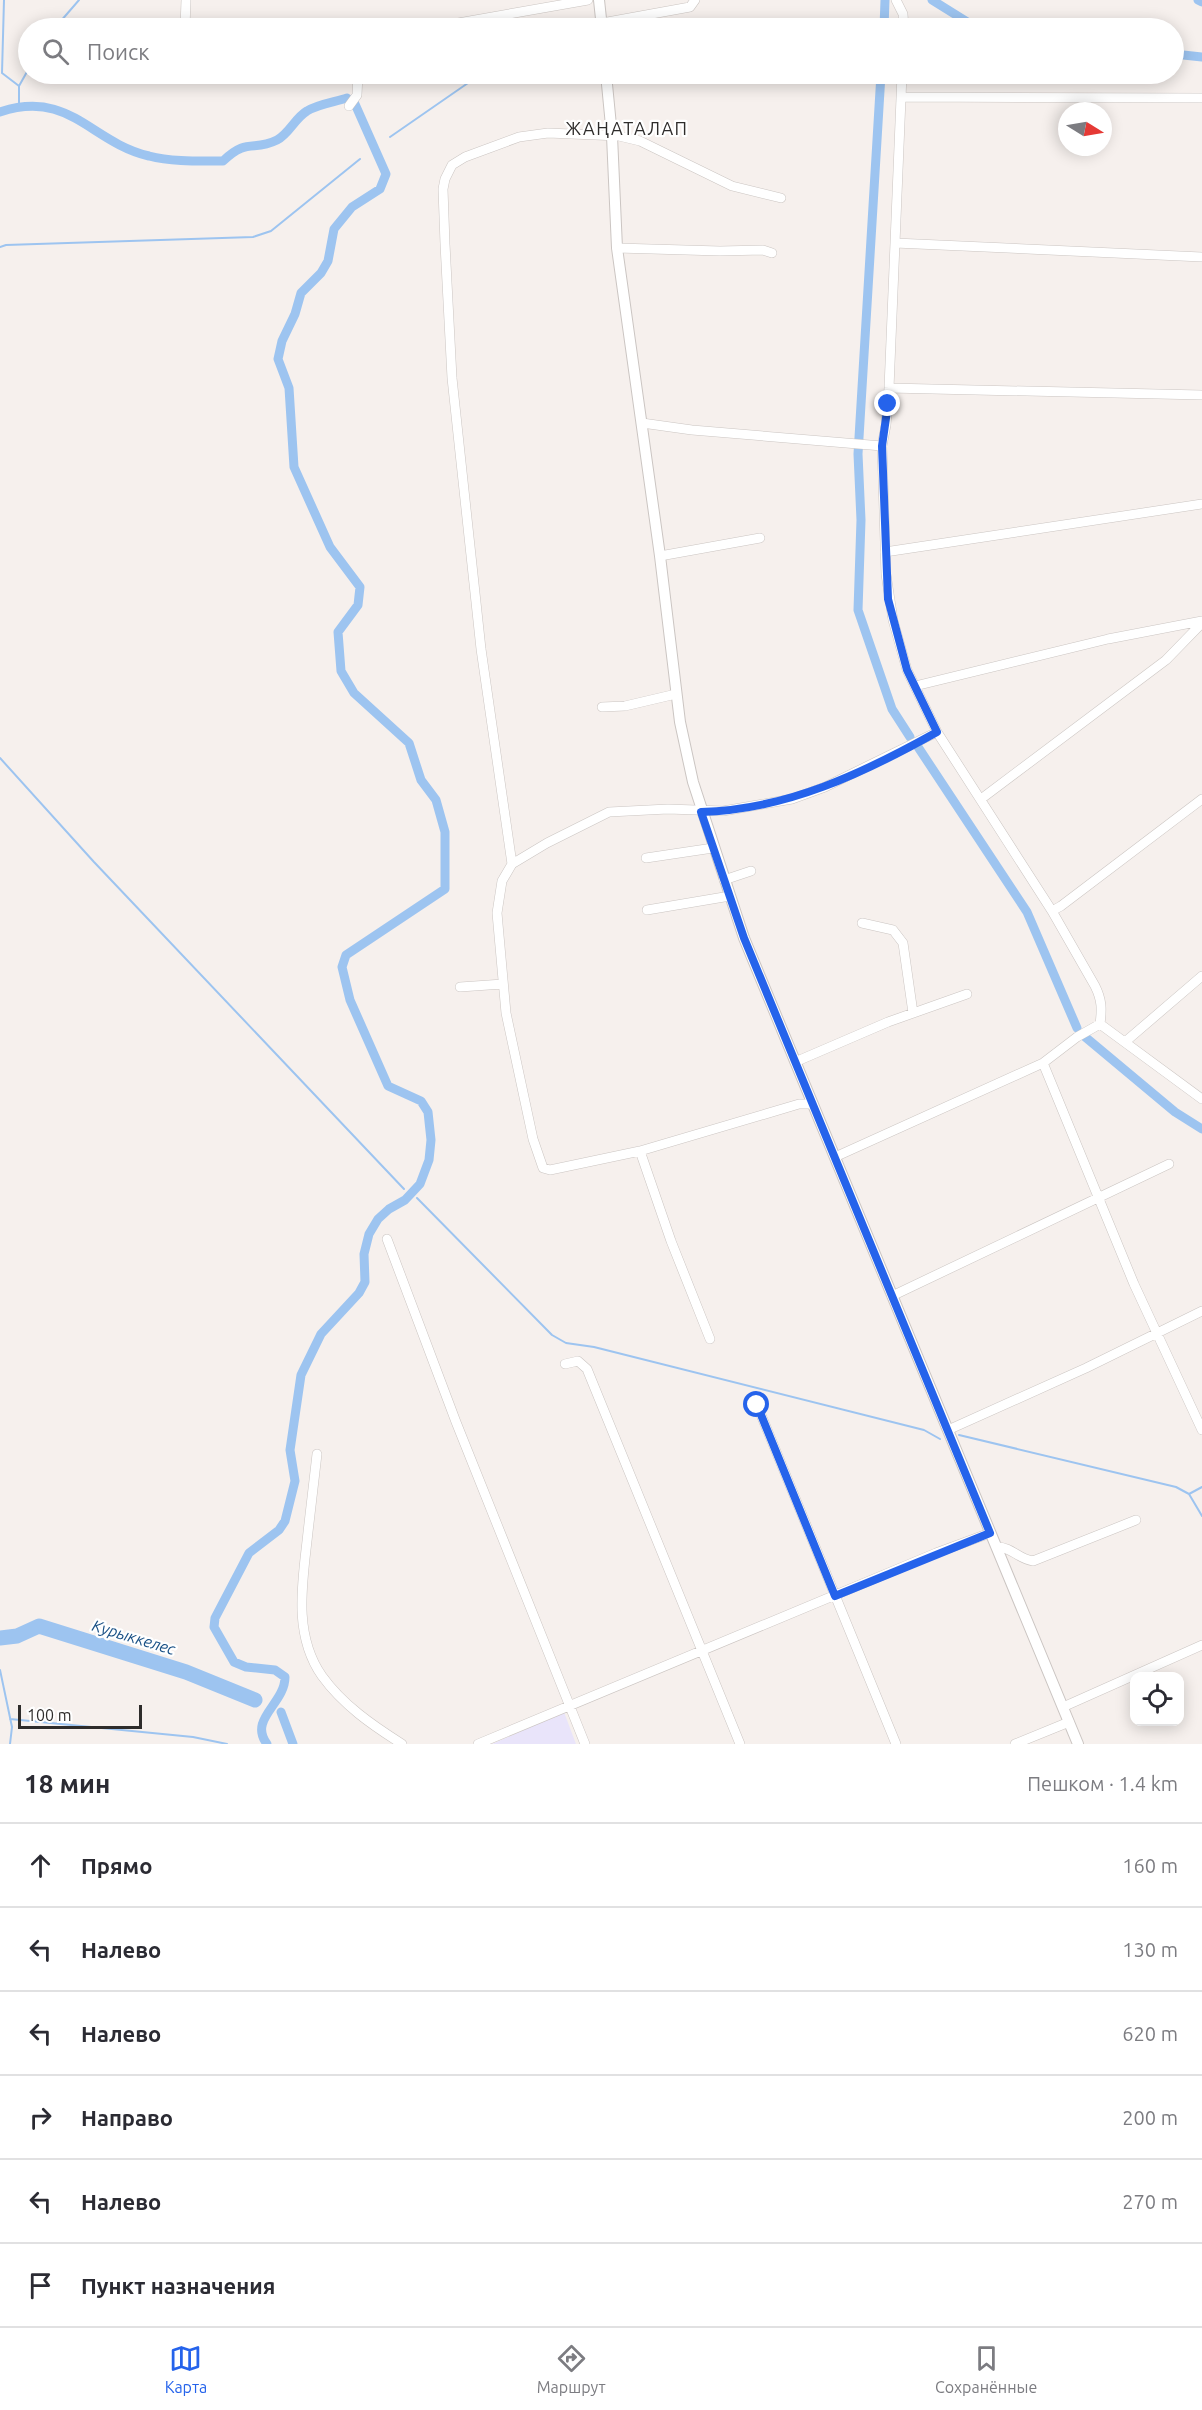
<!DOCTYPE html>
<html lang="ru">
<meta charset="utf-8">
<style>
:root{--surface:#fff;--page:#f7f7f7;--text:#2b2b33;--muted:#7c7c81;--line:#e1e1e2;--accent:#2563eb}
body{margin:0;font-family:Ubuntu,sans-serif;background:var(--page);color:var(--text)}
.controls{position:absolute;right:18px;bottom:18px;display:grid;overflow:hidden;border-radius:12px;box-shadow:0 3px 15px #0003}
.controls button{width:54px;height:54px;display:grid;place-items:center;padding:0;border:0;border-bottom:2px solid var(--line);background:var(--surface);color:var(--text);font:30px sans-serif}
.compass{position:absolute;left:1058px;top:102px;width:54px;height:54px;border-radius:50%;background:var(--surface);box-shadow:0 3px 15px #0003;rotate:101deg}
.scale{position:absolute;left:18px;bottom:15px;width:124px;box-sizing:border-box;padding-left:6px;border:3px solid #2e2c2b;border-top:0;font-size:16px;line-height:21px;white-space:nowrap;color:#2e2c2b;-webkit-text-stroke:4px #fff;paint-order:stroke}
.stop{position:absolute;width:18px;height:18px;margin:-14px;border:4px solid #2563eb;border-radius:50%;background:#fff}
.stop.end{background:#2563eb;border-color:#fff;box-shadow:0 2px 6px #0008}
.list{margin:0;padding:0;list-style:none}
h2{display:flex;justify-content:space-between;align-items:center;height:78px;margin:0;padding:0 24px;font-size:26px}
h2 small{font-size:20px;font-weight:400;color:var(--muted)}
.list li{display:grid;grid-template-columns:39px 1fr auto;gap:18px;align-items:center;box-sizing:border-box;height:84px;padding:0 24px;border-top:2px solid var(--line)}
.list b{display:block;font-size:22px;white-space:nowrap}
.list em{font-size:20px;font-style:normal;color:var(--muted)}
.icon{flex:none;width:33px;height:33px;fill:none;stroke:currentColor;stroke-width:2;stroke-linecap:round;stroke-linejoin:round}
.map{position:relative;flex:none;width:1202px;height:1744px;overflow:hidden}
.search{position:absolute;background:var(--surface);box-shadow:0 3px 15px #0003;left:18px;right:18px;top:18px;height:66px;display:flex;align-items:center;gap:15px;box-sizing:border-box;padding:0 21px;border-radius:33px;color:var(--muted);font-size:22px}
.sheet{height:582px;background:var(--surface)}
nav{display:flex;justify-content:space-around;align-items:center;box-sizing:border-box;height:84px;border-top:2px solid var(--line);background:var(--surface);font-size:16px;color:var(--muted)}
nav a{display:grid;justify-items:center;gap:3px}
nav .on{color:var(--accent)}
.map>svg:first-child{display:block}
</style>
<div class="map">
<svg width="1202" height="1744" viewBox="0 0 1202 1744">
<rect width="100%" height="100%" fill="#f6f0ed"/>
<path fill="#e9e4fa" d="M564,1712l12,32h-84z"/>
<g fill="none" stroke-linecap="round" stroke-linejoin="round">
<path stroke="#9dc4f0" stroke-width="2" d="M4,0l-2,73 17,13v22
M58,28l2,-6 19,-22
M576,28l9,-4
M19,86l9,-16
M390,137l91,-63
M0,247l6,-2 247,-8 18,-6 89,-72
M0,758l94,104 310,327
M417,1198l135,137 14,8 28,4 330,83 16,9
M959,1435l217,52 13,7 13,22
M1189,1494l13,-7
M0,1670l12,57 -2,17
M10,1719l183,18 34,7"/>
<path stroke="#9dc4f0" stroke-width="9" d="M932,0l45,28
M1198,0l4,2
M884,28l1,-28
M1174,54l28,3
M881,74l-23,380 3,66 -3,90 34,99 18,28
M0,112c70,-23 90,30 149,44 23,6 50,5 74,5 25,-24 30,-9 54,-21 12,-6 18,-22 30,-29 11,-7 28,-9 40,-13l8,6 31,70 -6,15 -28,18 -18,22 -6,32 -7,12 -20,20 -6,21 -13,27 -4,18 11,29 5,79 36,80 30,40 -2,18 -20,27 3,39 13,22 55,50 12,37 15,20 9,32v57l-99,66 -4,12 8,33 38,86 33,15 7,11 3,28 -2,20 -9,24 -15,16 -16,9 -11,10 -9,15 -5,20 1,28 -6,11 -38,41 -20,41 -11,75 5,31 -10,40 -6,9 -30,23 -34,65 -1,9 20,35 12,5 29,3 10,7c0,27 -37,42 -18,67
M918,747l109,165 50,116
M1084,1036l91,76 27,17
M281,1712l12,32"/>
<path stroke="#9dc4f0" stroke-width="15" d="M0,1638l17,-2 22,-10 147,46 69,28"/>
<defs>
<path id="minor" d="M896,0l7,14 1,14
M602,23l88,-16 5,-7
M185,28l1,-28
M430,28l158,-28
M746,74l4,2
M901,97l301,1
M349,106l8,-11 1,-21
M895,243l307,14
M617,248l103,3 43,-1 9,3
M889,388l313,7
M642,423l50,7 190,16
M885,552l317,-48
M660,556l100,-18
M915,686l193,-47 94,-18
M602,707l23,-1 51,-12
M981,799l185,-139 36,-37
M646,858l67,-10
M512,864l-31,-215 -29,-271 -7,-134 -2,-55 2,-10 7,-14 13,-8 54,-20 29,-4 71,3 21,5 92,45 49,12
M724,880l27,-9
M647,910l83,-14
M1052,911l9,-5 141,-107
M862,923l31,7 10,13 10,70
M460,987l43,-3
M1100,1024l102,75
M1125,1042l77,-66
M795,1062l93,-40 79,-28
M1043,1063l91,221 68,146
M813,1104h-14l-159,47 -90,19 -7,-2 -10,-29 -27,-126 -9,-100 5,-32 10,-17 35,-21 62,-31 59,-3 55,2 69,-12 33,-12 112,-55
M640,1151l31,90 39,98
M835,1157l208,-94 34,-26 23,-13c2,-15 2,-24 -5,-38l-43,-75 -115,-179 -30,-62 -14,-50 -7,-46 -4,-128 4,-21 3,-37 13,-314
M387,1239l69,183 129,322
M892,1296l277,-132
M565,1364l13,-3 9,8 153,375
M757,1405l139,339
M948,1430l138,-62 116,-57
M317,1454c-3,26 -6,52 -9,78 -5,48 -16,101 14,144 21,29 50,49 80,68
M997,1547c15,0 21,12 36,14l103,-41
M1063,1707l139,-62
M478,1744l458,-191 54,-20
M1015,1744l54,-22"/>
<path id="major" d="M599,0l3,28
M606,74l6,62 5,112 43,308 20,166 13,60 51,156 334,806"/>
</defs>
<use href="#minor" stroke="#cbc5c2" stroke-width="10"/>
<use href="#major" stroke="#cbc5c2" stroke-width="12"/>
<use href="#minor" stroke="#fff" stroke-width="9"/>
<use href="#major" stroke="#fff" stroke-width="10"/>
</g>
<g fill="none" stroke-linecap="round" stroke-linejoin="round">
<path stroke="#2563eb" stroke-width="8" d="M757,1405l78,191 155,-63 -246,-595 -43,-126c85,-2 163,-39 236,-80l-30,-62 -19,-71 -6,-153 6,-42"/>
</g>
<g text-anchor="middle" stroke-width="4.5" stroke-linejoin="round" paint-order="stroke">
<g font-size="16" font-style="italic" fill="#1a5186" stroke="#fff">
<text transform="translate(134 1637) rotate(17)" y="6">Курыккелес</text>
</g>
<g font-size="18" letter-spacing="1.5" fill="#2e2c2b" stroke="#fff">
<text x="627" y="135">ЖАҢАТАЛАП</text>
</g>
</g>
</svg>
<div class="controls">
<button><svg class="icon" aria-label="locate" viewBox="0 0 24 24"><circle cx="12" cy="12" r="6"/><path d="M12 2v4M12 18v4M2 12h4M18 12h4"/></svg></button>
</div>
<svg class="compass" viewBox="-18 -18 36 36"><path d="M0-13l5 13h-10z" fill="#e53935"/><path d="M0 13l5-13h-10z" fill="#7c7c81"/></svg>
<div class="scale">100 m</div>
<div class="stop" style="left:757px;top:1405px"></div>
<div class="stop end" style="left:888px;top:404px"></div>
<div class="search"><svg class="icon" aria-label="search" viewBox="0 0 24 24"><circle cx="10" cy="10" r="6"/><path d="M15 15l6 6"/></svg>Поиск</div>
</div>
<section class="sheet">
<h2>18 мин<small>Пешком · 1.4 km</small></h2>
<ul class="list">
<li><svg class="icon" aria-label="ahead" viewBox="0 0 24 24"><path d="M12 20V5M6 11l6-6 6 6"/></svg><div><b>Прямо</b></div><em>160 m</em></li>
<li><svg class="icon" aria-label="left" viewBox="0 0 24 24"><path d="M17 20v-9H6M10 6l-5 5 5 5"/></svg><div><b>Налево</b></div><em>130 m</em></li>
<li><svg class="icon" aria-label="left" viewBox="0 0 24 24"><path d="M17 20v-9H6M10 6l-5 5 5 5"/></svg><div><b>Налево</b></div><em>620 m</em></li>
<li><svg class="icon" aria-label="right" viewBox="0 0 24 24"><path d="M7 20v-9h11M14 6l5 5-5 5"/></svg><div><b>Направо</b></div><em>200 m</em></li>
<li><svg class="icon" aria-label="left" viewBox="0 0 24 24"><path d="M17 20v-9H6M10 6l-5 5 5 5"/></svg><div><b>Налево</b></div><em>270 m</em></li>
<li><svg class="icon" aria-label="arrive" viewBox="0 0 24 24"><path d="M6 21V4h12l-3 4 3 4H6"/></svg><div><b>Пункт назначения</b></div></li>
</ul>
</section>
<nav>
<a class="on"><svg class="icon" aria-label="map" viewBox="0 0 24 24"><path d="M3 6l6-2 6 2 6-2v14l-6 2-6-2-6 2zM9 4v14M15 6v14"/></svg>Карта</a>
<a><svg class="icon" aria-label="directions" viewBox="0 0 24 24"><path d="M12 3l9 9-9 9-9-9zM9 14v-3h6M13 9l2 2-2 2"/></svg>Маршрут</a>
<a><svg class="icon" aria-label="saved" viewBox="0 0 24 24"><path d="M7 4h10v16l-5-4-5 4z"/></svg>Сохранённые</a>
</nav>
